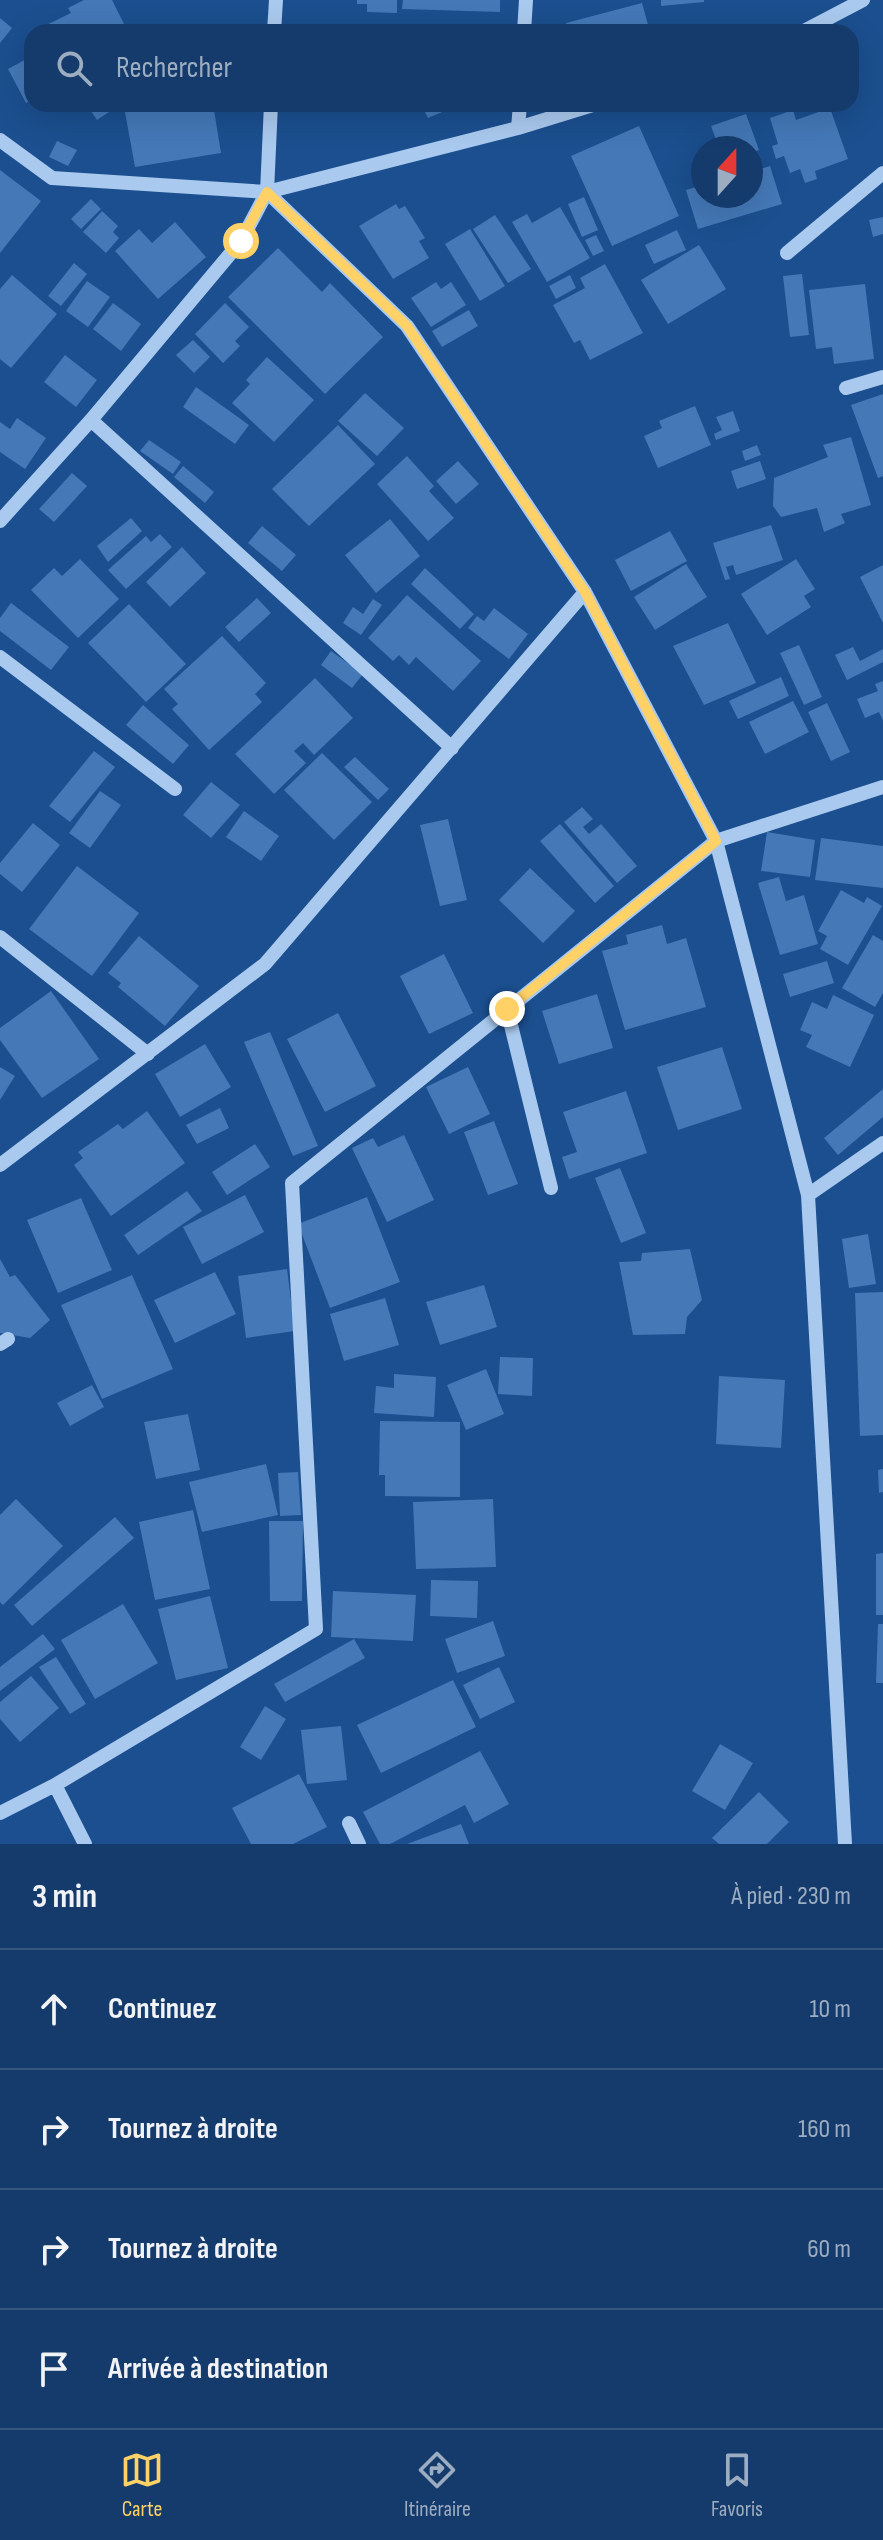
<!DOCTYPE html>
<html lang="fr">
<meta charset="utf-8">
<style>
:root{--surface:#143b6b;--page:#214673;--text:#f1f3f6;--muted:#9dadc1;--line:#33557e;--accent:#ffd166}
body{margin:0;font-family:"Sofia Sans Condensed",sans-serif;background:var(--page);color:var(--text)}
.compass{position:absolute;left:691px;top:136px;width:72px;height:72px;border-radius:50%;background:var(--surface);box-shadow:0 8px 32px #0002;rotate:21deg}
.stop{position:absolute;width:24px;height:24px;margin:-18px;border:6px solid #ffd166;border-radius:50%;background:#fff}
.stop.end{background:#ffd166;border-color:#fff;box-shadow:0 2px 8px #0008}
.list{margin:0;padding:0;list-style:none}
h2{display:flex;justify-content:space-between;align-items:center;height:104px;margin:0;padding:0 32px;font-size:34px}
h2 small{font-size:26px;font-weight:400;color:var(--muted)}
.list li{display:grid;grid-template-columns:52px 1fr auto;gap:24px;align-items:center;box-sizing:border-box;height:120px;padding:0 32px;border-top:2px solid var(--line)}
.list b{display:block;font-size:30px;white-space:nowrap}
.list em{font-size:26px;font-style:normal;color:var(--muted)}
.icon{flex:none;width:44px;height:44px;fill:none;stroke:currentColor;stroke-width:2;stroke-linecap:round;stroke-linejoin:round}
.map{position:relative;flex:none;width:883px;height:1844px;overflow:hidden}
.search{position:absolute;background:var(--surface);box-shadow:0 8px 32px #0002;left:24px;right:24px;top:24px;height:88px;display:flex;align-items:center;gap:20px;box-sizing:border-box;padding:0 28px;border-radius:24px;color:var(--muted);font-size:30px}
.sheet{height:584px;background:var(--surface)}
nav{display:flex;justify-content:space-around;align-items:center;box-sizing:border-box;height:112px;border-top:2px solid var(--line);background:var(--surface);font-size:22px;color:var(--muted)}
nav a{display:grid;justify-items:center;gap:4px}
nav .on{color:var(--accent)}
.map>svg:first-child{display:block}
</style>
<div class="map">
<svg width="883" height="1844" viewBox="0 0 883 1844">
<rect width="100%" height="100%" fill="#1b4f8f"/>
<path fill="#4478b7" d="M84,0h28l16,32h-91l-1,-2 35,-17 -3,-5z
M357,0h40v13l-30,-1v-8h-10z
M403,0h97v12l-98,-3z
M661,0h43v2l-43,4z
M642,3l8,29h-82l-2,-9z
M0,18l12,10 -12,15z
M32,56v44l-6,3 -18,-34z
M86,104h35l-24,16z
M168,104h45l8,49 -86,14 -10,-55z
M421,104h32l1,3 -26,11z
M830,108l18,51 -33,12 2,8 -12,4 -5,-14 -10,4 -6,-17 -8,3 -4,-13 6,-2 -8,-26 23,-8 3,10z
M746,114l13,36 -8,3v-5h-26l-2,-5 -5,2 -7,-19z
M639,126l40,90 -67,30 -41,-90z
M57,141l20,9 -9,16 -19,-9z
M770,166l12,38 -84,25 -12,-39 17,-5v11h48v-24z
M0,170l41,31 -41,52z
M584,197l14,33 -16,7 -14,-33z
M91,199l10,10 -20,20 -10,-10z
M396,204l3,5 6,-3 20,32 -6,3 10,17 -36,21 -34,-53z
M560,207l30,51 -43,24 -35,-60 15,-8 5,9z
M102,211l16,15 -5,6 6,6 -13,15 -23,-21z
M495,215l36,54 -23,14 -35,-54z
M883,217v17l-10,3 -4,-17z
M175,222l31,35 -48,42 -43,-48 24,-22 13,14z
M470,229l35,57 -25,15 -35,-57z
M677,230l9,20 -32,14 -9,-19z
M596,235l8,16 -11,5 -8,-16z
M699,245l27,44 -58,35 -27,-44z
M278,248l44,44 8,-9 53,54 -58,57 -97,-97z
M74,263l13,11 -26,32 -13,-10z
M605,264l38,69 -53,27 -10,-20 -6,3 -21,-38 32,-17 -5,-10z
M802,274l7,61 -19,2 -7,-61z
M12,275l45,39 -46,54 -11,-9v-70z
M570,275l6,13 -20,11 -7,-13z
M87,281l23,16 -22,30 -22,-16z
M436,282l5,7 10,-7 15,23 -35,22 -20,-29z
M865,284l9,75 -40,5 -2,-17 -16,2 -7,-59z
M113,303l28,21 -20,27 -28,-22z
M225,303l24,24 -14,14 5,5 -17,17 -28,-29z
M469,310l9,16 -36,21 -10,-16z
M193,340l17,17 -16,16 -18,-18z
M65,355l32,25 -21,27 -32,-25z
M267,357l47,43 -40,42 -42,-39 18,-19 -4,-4z
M196,387l53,38 -14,19 -52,-37z
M365,393l39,35 -27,28 -39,-35z
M883,394v82l-5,2 -27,-73z
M695,406l16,39 -53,23 -14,-32 18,-8 -3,-7z
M733,411l7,20 -24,9 -2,-6 8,-4 -6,-13z
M17,418l29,20 -21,31 -25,-17v-30l10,7z
M338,425l37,39 -66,62 -37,-37z
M851,437l20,68 -30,9 4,9 -21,9 -7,-24 -36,9 -8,-11 1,-28 54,-21 -5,-12z
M149,440l32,22 -8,12 -33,-23z
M757,445l4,10 -16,6 -3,-10z
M407,456l27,30 -5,5 25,27 -26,23 -51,-57z
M458,461l21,23 -23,20 -20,-23z
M760,461l6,18 -29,10 -6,-18z
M183,466l31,26 -9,11 -31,-26z
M72,473l15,13 -33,36 -15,-13z
M131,518l11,13 -34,31 -11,-16z
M390,519l30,37 -44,37 -31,-38z
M771,525l12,35 -47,15 -3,-10 -7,2 4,12 -5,1 -12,-37z
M262,526l34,29 -14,16 -34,-28z
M670,531l17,30 -56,30 -16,-31z
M160,534l12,13 -46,42 -18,-19 38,-34 5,6z
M182,547l24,26 -36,34 -24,-25z
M80,559l39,40 -41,39 -47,-48 23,-22 8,8z
M796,559l19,30 -11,7 7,11 -44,28 -26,-41z
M686,564l21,33 -52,33 -21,-33z
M883,565v58l-23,-46z
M425,568l49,46 -14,15 -49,-45z
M407,595l74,66 -28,30 -37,-34 -7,8 -10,-10 -6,6 -25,-23z
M257,598l14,15 -32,29 -14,-15z
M373,599l9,6 -21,30 -18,-12 10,-16 10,7z
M11,603l58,44 -18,23 -51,-39v-13z
M129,604l57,60 -40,38 -58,-59z
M494,608l34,26 -19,25 -41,-31 9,-12 7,5z
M728,623l28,60 -52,22 -31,-59z
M222,636l44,47 -11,11 7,8 -53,48 -37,-41 6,-5 -14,-15z
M799,645l23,52 -18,8 -24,-52z
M853,647l7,14 23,-12v13l-36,18 -12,-25z
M331,651l32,23 -11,14 -31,-23z
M781,677l8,19 -51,23 -9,-18z
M315,678l38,40 -39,37 -11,-12 -9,8 12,12 -32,31 -39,-40z
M883,681v40l-4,-9 -14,6 -8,-19 21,-8 -3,-7z
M793,701l16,31 -44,22 -16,-32z
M827,703l23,49 -19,9 -23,-49z
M143,705l46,40 -16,19 -47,-39z
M94,751l21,16 -45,55 -21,-16z
M322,753l50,49 -38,38 -50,-50z
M355,757l34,32 -11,11 -34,-33z
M211,782l29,23 -29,33 -28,-23z
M100,791l21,14 -31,43 -21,-15z
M582,807l11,12 -10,8 6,7 12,-10 36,42 -20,17 -53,-61z
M244,811l35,25 -18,25 -35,-24z
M448,819l19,81 -27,6 -20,-81z
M33,823l27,22 -38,47 -22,-18v-11z
M560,824l54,62 -19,17 -55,-62z
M767,832l48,8 -5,37 -49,-6z
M821,838l62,8v42l-68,-8z
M77,866l62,47 -47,63 -63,-47z
M530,868l45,43 -32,32 -44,-43z
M779,877l7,24 18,-6 14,49 -38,11 -22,-72z
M841,890l23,13 3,-6 15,9 -34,59 -28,-16 7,-13 -9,-5z
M662,925l5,19 19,-6 20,69 -81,23 -23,-79 26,-7 -2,-9z
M873,935l10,6v52l-8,14 -33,-19z
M139,936l60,50 -34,40 -47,-39 3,-4 -13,-10z
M444,954l29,59 -44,21 -29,-58z
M827,961l7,22 -44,14 -7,-23z
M51,991l48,68 -57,39 -42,-58v-12z
M597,994l16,54 -54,16 -17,-53z
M833,995l41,20 -24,52 -44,-20 6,-12 -12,-5 12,-28 15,7z
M338,1013l38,73 -51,26 -38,-73z
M270,1032l48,114 -25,10 -49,-114z
M205,1044l26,43 -51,30 -25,-43z
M722,1047l20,62 -64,21 -21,-63z
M0,1067l15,9 -15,24z
M468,1067l22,47 -41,20 -23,-47z
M883,1089v28l-45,38 -14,-17z
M626,1091l21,62 -78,26 -7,-22 15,-5 -14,-40z
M220,1108l9,20 -32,16 -11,-19z
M147,1111l38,52 -74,53 -37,-51 9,-7 -5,-6 40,-28 5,5z
M494,1121l24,63 -30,11 -24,-63z
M404,1135l30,65 -47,22 -35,-74 21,-10 5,9z
M255,1144l15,23 -43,28 -15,-23z
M620,1168l26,65 -25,10 -26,-65z
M187,1191l15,20 -64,44 -14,-20z
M245,1195l19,37 -62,32 -19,-37z
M367,1197l33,85 -70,26 -32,-84z
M81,1198l31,72 -54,23 -31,-73z
M868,1234l8,50 -27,4 -7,-49z
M690,1249l12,51 -15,17 -2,17 -52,1 -14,-73 22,-1 1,-8z
M0,1259l10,18 5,-2 35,45 -20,18 -30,-5z
M287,1269l8,62 -49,7 -8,-62z
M215,1272l21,42 -61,29 -21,-43z
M132,1275l41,94 -71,30 -41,-94z
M484,1285l13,42 -57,18 -14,-43z
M883,1292v143l-23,1 -5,-143z
M385,1298l14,47 -55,16 -14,-47z
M500,1357l33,1 -1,38 -34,-2z
M486,1369l18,45 -38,16 -19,-45z
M394,1374l42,3 -2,40 -60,-4 2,-27 18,2z
M719,1376l66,4 -4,68 -65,-4z
M92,1385l12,22 -34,19 -13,-23z
M188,1414l12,56 -44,9 -12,-57z
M380,1421l80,1v75l-75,-1v-21h-6z
M266,1464l12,51 -76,17 -13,-50z
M883,1469v23l-4,1 -1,-23z
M298,1472l3,43 -21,1 -2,-43z
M16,1499l47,47 -60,59 -3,-3v-87z
M493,1499l3,68 -80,2 -3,-67z
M193,1510l17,79 -55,11 -16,-78z
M115,1517l19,21 -102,88 -18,-21z
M269,1521h34l-1,80h-32z
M883,1553v62h-7v-61z
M431,1580l47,1 -1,37 -47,-2z
M333,1591l83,4 -3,46 -82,-4z
M210,1596l18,72 -52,12 -18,-71z
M123,1604l35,59 -63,36 -34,-59z
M493,1621l12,35 -48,17 -12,-34z
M878,1624h5v59h-7z
M43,1634l12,15 -55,42v-24z
M354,1639l11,19 -80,44 -11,-18z
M56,1657l30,47 -16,10 -31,-47z
M499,1667l16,35 -35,17 -17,-34z
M31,1676l28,32 -39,34 -20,-23v-17z
M453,1680l23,47 -95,46 -24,-48z
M265,1706l21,13 -25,41 -21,-13z
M341,1726l6,54 -40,4 -6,-54z
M720,1744l33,19 -28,47 -33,-19z
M480,1751l29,53 -35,19 -9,-18 -75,39h-10l-17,-32z
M299,1774l28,53 -34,17h-42l-19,-36z
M759,1792l30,30 -22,22h-48l-7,-6z
M461,1824l8,20h-62z"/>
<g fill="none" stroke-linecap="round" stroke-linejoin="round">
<path stroke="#a9c9ee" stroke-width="14" d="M274,32l2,-32
M524,32l2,-32
M802,32l61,-32
M518,128l2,-24
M0,140l52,38 215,14 140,134 178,266 131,249 92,354 37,649
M267,192l4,-88
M787,253l96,-80
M846,388l37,-11
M91,420l361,328
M0,521l91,-101 150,-179 26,-49 251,-64 78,-24
M0,657l175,132
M0,937l148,117
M507,1009l44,179
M0,1165l265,-201 320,-372
M808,1195l75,-52
M0,1344l8,-5
M55,1785l30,59
M0,1813l55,-28 261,-156 -24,-446 424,-342 167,-54
M349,1823l10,21"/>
</g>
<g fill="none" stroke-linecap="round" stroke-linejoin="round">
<path stroke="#ffd166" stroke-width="10" d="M241,241l26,-49 140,134 178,266 131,249 -209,168"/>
</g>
</svg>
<svg class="compass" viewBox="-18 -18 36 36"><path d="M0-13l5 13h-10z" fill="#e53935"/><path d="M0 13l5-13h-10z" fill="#9dadc1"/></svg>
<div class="stop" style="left:241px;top:241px"></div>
<div class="stop end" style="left:507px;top:1009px"></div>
<div class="search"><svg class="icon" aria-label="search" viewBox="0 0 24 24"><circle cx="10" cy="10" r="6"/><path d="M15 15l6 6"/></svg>Rechercher</div>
</div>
<section class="sheet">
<h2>3 min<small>À pied · 230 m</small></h2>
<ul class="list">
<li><svg class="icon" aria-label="ahead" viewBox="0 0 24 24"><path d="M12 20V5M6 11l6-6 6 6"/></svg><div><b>Continuez</b></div><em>10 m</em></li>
<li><svg class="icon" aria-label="right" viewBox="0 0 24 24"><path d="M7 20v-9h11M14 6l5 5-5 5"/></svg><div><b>Tournez à droite</b></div><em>160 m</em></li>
<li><svg class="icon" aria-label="right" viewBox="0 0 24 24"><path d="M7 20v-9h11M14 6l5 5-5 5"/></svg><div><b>Tournez à droite</b></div><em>60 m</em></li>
<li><svg class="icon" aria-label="arrive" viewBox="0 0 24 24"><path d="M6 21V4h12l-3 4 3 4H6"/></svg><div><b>Arrivée à destination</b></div></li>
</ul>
</section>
<nav>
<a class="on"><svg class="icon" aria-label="map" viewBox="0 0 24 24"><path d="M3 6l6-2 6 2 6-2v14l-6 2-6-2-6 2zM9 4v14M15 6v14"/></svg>Carte</a>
<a><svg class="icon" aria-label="directions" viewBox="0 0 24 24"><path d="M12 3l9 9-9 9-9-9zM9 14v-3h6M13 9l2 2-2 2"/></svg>Itinéraire</a>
<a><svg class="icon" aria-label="saved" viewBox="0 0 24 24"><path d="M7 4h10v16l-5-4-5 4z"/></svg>Favoris</a>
</nav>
